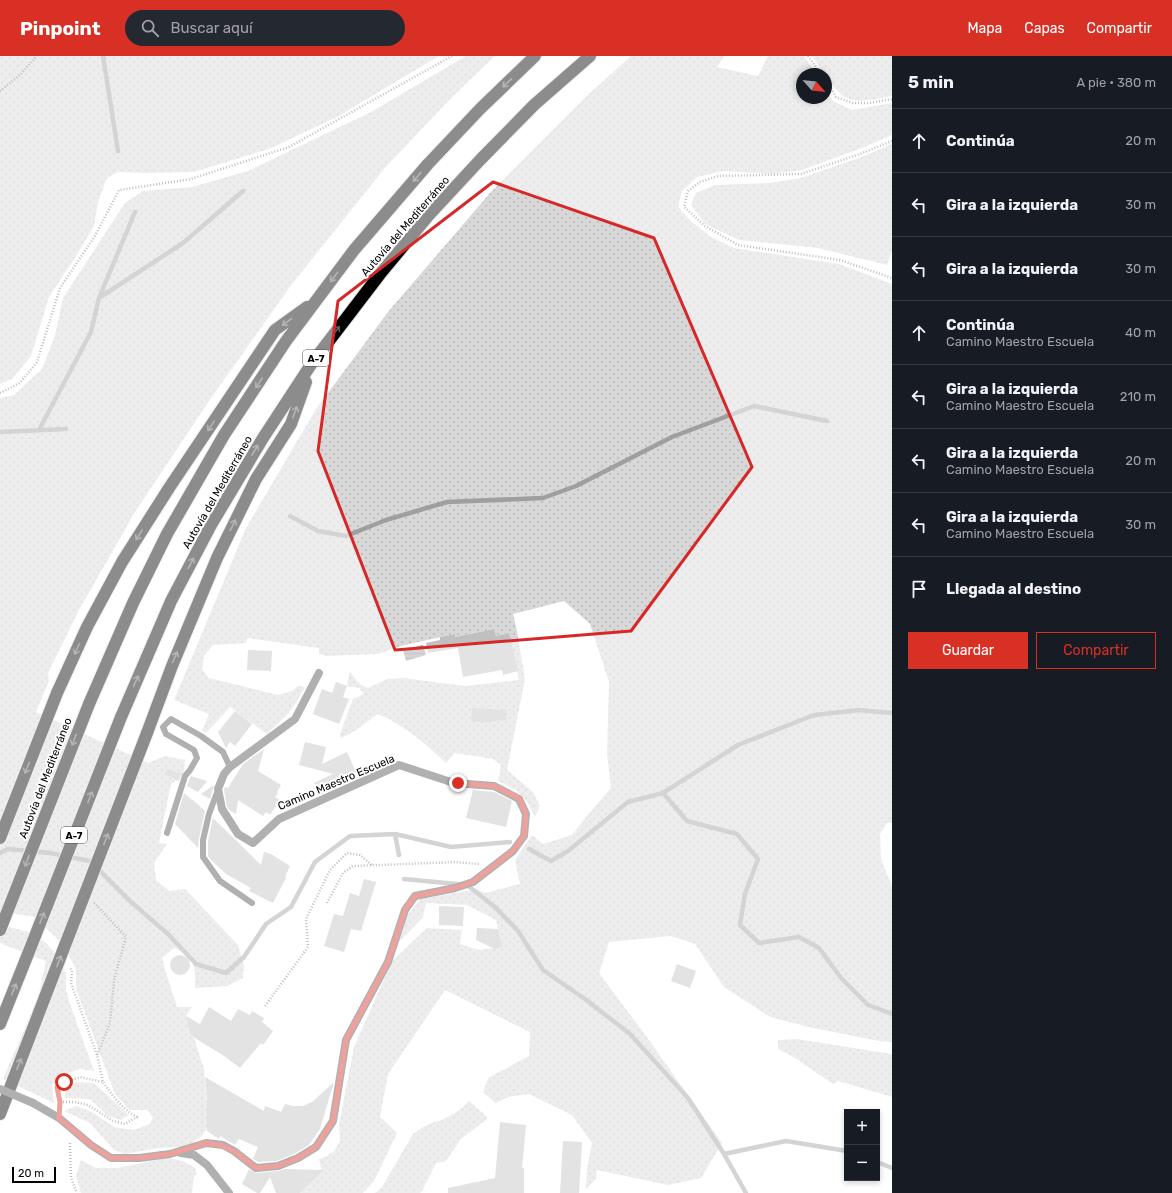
<!DOCTYPE html>
<html lang="es">
<meta charset="utf-8">
<style>
:root{--surface:#171b24;--page:#242831;--text:#f1f3f6;--muted:#9ea1a6;--line:#363941;--accent:#d93025}
body{margin:0;font-family:Rubik,sans-serif;background:var(--page);color:var(--text)}
.controls{position:absolute;right:12px;bottom:12px;display:grid;overflow:hidden;border-radius:0px;box-shadow:0 2px 6px #0003}
.controls button{width:36px;height:36px;display:grid;place-items:center;padding:0;border:0;border-bottom:1px solid var(--line);background:var(--surface);color:var(--text);font:20px sans-serif}
.compass{position:absolute;left:796px;top:12px;width:36px;height:36px;border-radius:50%;background:var(--surface);box-shadow:0 2px 6px #0003;rotate:117deg}
.scale{position:absolute;left:12px;bottom:10px;width:44px;box-sizing:border-box;padding-left:4px;border:2px solid #000;border-top:0;font-size:11px;line-height:14px;white-space:nowrap;color:#000;-webkit-text-stroke:3px #fff;paint-order:stroke}
.stop{position:absolute;width:12px;height:12px;margin:-9px;border:3px solid #d93025;border-radius:50%;background:#fff}
.stop.end{background:#d93025;border-color:#fff;box-shadow:0 1px 4px #0008}
.list{margin:0;padding:0;list-style:none}
h2{display:flex;justify-content:space-between;align-items:center;height:52px;margin:0;padding:0 16px;font-size:17px}
h2 small{font-size:13px;font-weight:400;color:var(--muted)}
.list li{display:grid;grid-template-columns:26px 1fr auto;gap:12px;align-items:center;box-sizing:border-box;height:64px;padding:0 16px;border-top:1px solid var(--line)}
.list b{display:block;font-size:15px;white-space:nowrap}
.list p{margin:0;font-size:13px;white-space:nowrap;color:var(--muted)}
.list em{font-size:13px;font-style:normal;color:var(--muted)}
.actions{display:flex;gap:8px;padding:12px 16px}
.actions a{flex:1;padding:9px 0;border:1px solid var(--accent);border-radius:0px;text-align:center;font-size:14px;color:var(--accent)}
.actions .main{background:var(--accent);color:#fff}
.icon{flex:none;width:22px;height:22px;fill:none;stroke:currentColor;stroke-width:2;stroke-linecap:round;stroke-linejoin:round}
.map{position:relative;flex:none;width:892px;height:1137px;overflow:hidden}
header{display:flex;align-items:center;gap:24px;box-sizing:border-box;height:56px;padding:0 20px;background:var(--accent);color:#fff}
header strong{font-size:19px}
nav{display:flex;gap:22px;margin-inline-start:auto;font-size:14px}
.search{width:280px;height:36px;background:var(--page);display:flex;align-items:center;gap:10px;box-sizing:border-box;padding:0 14px;border-radius:22px;color:var(--muted);font-size:15px}
main{display:flex}
aside{flex:1;background:var(--surface)}
.map>svg:first-child{display:block}
</style>
<header>
<strong>Pinpoint</strong>
<div class="search"><svg class="icon" aria-label="search" viewBox="0 0 24 24"><circle cx="10" cy="10" r="6"/><path d="M15 15l6 6"/></svg>Buscar aquí</div>
<nav><a>Mapa</a><a>Capas</a><a>Compartir</a></nav>
</header>
<main>
<div class="map">
<svg width="892" height="1137" viewBox="0 0 892 1137">
<defs>
<pattern id="grass-dots" width="8" height="8" patternUnits="userSpaceOnUse"><rect width="8" height="8" fill="#d8d8d8"/><path d="M2 2h.1M6 6h.1" fill="none" stroke="#b8b8b8" stroke-width="1.8" stroke-linecap="round"/></pattern>
<pattern id="water-rules" width="6" height="5" patternUnits="userSpaceOnUse"><rect width="6" height="5" fill="#9f9f9f"/><path d="M0 2.5h6" fill="none" stroke="#878787"/></pattern>
</defs>
<rect width="100%" height="100%" fill="#fff"/>
<path fill="url(#grass-dots)" d="M0,0h439l-102,61 -68,32 -75,23 -49,1 -27,-1 -11,6 -9,24 -4,24 -16,27 -29,44 -18,59 -19,23 -12,5z
M466,0h29l-43,41 -68,72 -92,115 -81,114 -76,114 -56,98 -31,63 1,8 -13,31 112,51 17,-7 20,4c-1,14 -1,16 -14,24l-12,59 8,1 -13,19 2,17 13,11 16,-2 53,56 6,20 -1,13 -16,8 -32,2v-16l-4,-17 -17,-7 -12,10 3,12 12,37h15l-6,9 4,19 4,3 10,31 3,35v24l-5,8 -14,10 -29,2 -34,6 -11,-4 -24,-27 -26,-12 12,-5 16,6 22,15 20,3 16,-6 3,-7 -6,-7h-18l-14,-16 -39,-105v-20l-14,-26 -28,-26 -28,-5 -6,2v-516l14,-3 28,-26 13,-34 8,-37 62,-95 18,-12 49,-4 56,-16 123,-59z
M631,0h93l-7,11 41,9 10,-20h36l12,18h-14v24h24v-8l7,11 19,9 40,-7v32l-30,13 -60,22 -29,4 -50,-3 -26,6 -15,14 -4,16 14,15 19,15 23,11 105,16 53,20v539h-5l-7,11 1,25 11,27v156l-13,-1 -70,-14 -39,-10 -46,-30 -29,-43 -24,-8 -62,6 -10,31 50,67 73,103 -21,35 -33,7 -71,-15 -1,9 -10,10 1,-21 5,-25 -20,-28 -43,-21 -21,3 -12,6 -13,-11 5,-14 41,-22 1,-24 -85,-42 -57,84 -8,43 17,16 -23,48 -11,12h-63l22,-21 -3,-13 8,-3 7,-5 6,-10 -1,-17 15,-77 38,-86 35,-33 35,2 -2,14 19,6 24,-3 -7,-27 -29,-15 -41,-2 -3,14 -24,25 8,-26 13,-17 57,-10 8,4 35,-9 -5,-24 17,-25 11,9 29,-9 15,-19 24,-28 -4,-34 2,-72 -19,-58 -26,-23 -51,13 4,17 8,48 -18,91 26,22 7,14 -5,11 -7,-14 -12,-13 -18,-9 3,-16 -8,-6 -38,-6 -9,10c-22,-20 -40,-37 -68,-49 -12,8 -23,19 -37,24l-1,-4 13,-35 11,-5 -5,-6 -12,-2 3,-15c5,8 9,14 18,17l19,-9 16,-1 62,8 54,-6 -10,-47 -13,3 -2,-7 -39,8 -1,-3 -53,12 -23,8 -52,2 -7,-2v-6l-72,-10 -1,5 -33,2 -9,11 -2,13 7,9 69,17 14,-4 7,-6 6,3 -16,25 -22,21 -37,-27 -24,26 -4,-2 7,-17 -35,-14 72,-172 70,-119 72,-97 102,-119 101,-101z
M812,0h80v40c-16,3 -34,9 -49,0 -3,-2 -6,-6 -9,-9 -3,-4 -7,-8 -8,-13h-1z
M892,88v107l-5,14 -69,-17 -79,-8 -34,-16 -14,-19 5,-12 19,-8 55,-2 31,-5 58,-20z
M5,870l24,6 17,11 11,12 9,18v17l4,14 24,67 -14,-2 -11,4 -17,12 2,18 -51,-24 35,-81 8,-37 -46,-18v-16z
M797,983l95,15v43l-54,-16 -5,3 -38,-26 -17,-9v-9z
M76,1026l18,1 35,32 -8,5 -13,-4 -18,-17 -25,-1v-9z
M469,1045l17,15 1,3 -26,20 -15,22 -10,2 -14,28 -2,2h-45l7,-6 31,-53 10,-7 11,-5 8,-2 8,-4 12,-8z
M167,1102l16,3 12,7 2,6 -3,2 -2,17h-111l-5,-17 5,-16 15,8h21z"/>
<path fill="url(#water-rules)" d="M423,589l3,10 -20,6 -3,-11z"/>
<g fill="none" stroke-linecap="round" stroke-linejoin="round">
<path stroke="#9f9f9f" stroke-width="4.5" d="M103,0l15,95
M99,242l84,-55 60,-52
M39,374l52,-98 8,-34 36,-86
M0,376l66,-3
M290,460l28,15 28,5 40,-16 61,-18 96,-4 33,-12 96,-49 82,-31 73,15
M663,737l24,28 50,13 21,25 -13,35 -5,31 19,18 40,-6 20,11 22,30 27,27 24,9
M395,778l4,21
M529,793l22,12 17,-10 60,-49 35,-9 75,-48 76,-30 45,-5 33,3
M0,797l8,-4 42,4 40,8 41,41 37,32 28,30 30,9 18,-16 22,-33 25,-17 24,-45 35,-26 45,-2 56,13 59,-5
M404,823l63,6 28,22 23,24 25,39 42,29 45,35 58,64 36,56 22,39
M724,1098l62,-13 61,10
M877,1106l15,6"/>
</g>
<path fill="#c0c0c0" d="M494,573l2,7 13,-3 9,38 -15,4 -1,-5 -39,7 -5,-29 -30,5 -2,-10 14,-3v-3l15,-3v3z
M248,594l24,1 -1,20 -24,-1z
M336,626l11,4 -4,11 6,2 -10,25 -26,-10 9,-25 10,4z
M472,652l35,2 -1,10 -20,2 -15,-1z
M235,655l17,13 -17,22 -5,-4 -4,6 -8,-16z
M305,686l21,5 -4,17 25,-12 11,25 -38,18 -6,-12 19,-9 -34,-9z
M264,693l-6,22 23,14 -4,7 1,1 -3,4 5,3 -10,15 -4,-3 -3,4 -25,-16 -2,14 -7,-4 -2,-3 -3,-17 1,-3 3,1 15,-24z
M167,713l14,5 -2,7 -14,-7z
M191,720l16,5 -9,11 -11,-6z
M214,729l-4,14 -9,-5z
M473,734l21,2 18,9 -6,26 -40,-9z
M184,737l8,7h1l12,11 -6,28 -1,9 -23,-24z
M213,762l48,47 3,-13 7,2 19,12 -5,11 1,1 -13,25 -24,-12 2,-3 -25,-14 -16,-15 -2,-3v-15z
M364,823l12,3 -15,49 -10,-2 -7,23 -20,-6 10,-32 9,2 7,-23 9,3z
M439,850l25,1 -1,19 -24,-1z
M477,872l21,1 5,18 -8,2 -19,-9z
M170 909a10 10 0 1 1 20 0a10 10 0 1 1-20 0Z
M677,908l19,7 -6,17 -19,-7z
M209,951l22,14 7,-12 12,6 2,-4 12,7 -2,4 11,9 -10,14 -2,-2 -21,25 -16,-12 -34,-21 -4,-19 14,8z
M205,1021l59,34 1,-5 16,6 4,-8 7,2h11l9,-4 22,-20 -14,47 -11,16 -13,8 -19,8 -19,1 -5,-3 5,-12 -19,-8 -4,6 -15,-9 -1,3 -12,-8v-31z
M500,1066l26,3 -4,43h2v25h-76v-5l47,-10z
M563,1085l19,1 -3,51h-19z
M249,1113l7,4 22,-2 7,-2 39,1 -24,23h-24l-6,-16 -10,16h-3l-15,-9z"/>
<g fill="none" stroke-linecap="round" stroke-linejoin="round">
<defs>
<path id="motorway" d="M57,637l30,-66 35,-65 47,-74 106,-158 32,-23
M89,648l44,-101 34,-69 57,-99 62,-94 68,-91 74,-86 52,-55 55,-53
M121,661l50,-116 40,-76 52,-87 49,-75 68,-89 49,-59 52,-56 53,-54 56,-49
M147,677l25,-67 45,-108 39,-79 35,-55 15,-42
M0,968l28,-70
M0,1058l45,-117"/>
</defs>
<use href="#motorway" stroke="#dbdbdb" stroke-width="14"/>
<path stroke="#737373" stroke-width="2.5" stroke-dasharray="1 2" stroke-linecap="butt" d="M808,0l13,18
M826,25l10,16 17,6h15l24,-4
M0,35l20,-16 17,-19
M892,85l-32,13 -59,20 -83,2 -18,6 -12,9 -4,16 21,19 33,19 102,15 52,18
M0,337l20,-10 17,-21 23,-74 35,-52 24,-46 72,-11 98,-32 163,-91
M94,847l32,34 -12,43 -4,43 -13,32
M327,847l16,-30 10,-7 103,-4 23,2
M265,950l43,-59 -2,-28 24,-49 17,-17 13,2 12,10
M60,1046h15l13,3 25,16 12,3 12,-7c-15,-8 -24,-21 -34,-35
M60,1050l-3,-19 7,-4 16,-6 23,5 -6,-27 -26,-72 1,-12 -2,-3
M70,1087l1,35 6,15"/>
<path stroke="#515151" stroke-width="6" d="M218,734l-9,24 -6,26v17l17,24 32,22
M167,777l18,-57 5,-6 7,-12 -3,-8 -28,-16 -3,-7 8,-8 30,17 22,16 7,15"/>
<path stroke="#515151" stroke-width="8" d="M33,1047l26,15 32,27 20,13h28l31,-4 36,-11 17,2 11,6 22,17 22,-2 20,-8 18,-11 17,-26 13,-81 42,-78 17,-52 10,-14 40,-8 18,-6 40,-31 11,-15 2,-22 -7,-15 -25,-13 -40,-3 -55,-18 -120,54 -26,24 -15,-9 -16,-25 -4,-20 6,-15 6,-7 65,-48 24,-46
M181,1097l13,2 13,10 22,28"/>
<use href="#motorway" stroke="#000" stroke-width="12"/>
<defs>
<path id="motorway-bridge" d="M0,782l57,-145
M0,874l89,-226
M28,898l93,-237
M45,941l102,-264"/>
</defs>
<use href="#motorway-bridge" stroke="#dbdbdb" stroke-width="14" stroke-linecap="butt"/>
<path stroke="#515151" stroke-width="8" d="M0,1033l33,14"/>
<use href="#motorway-bridge" stroke="#000" stroke-width="12"/>
</g>
<defs><path id="oneway-shaft" d="M-6 0H5M1.5-3L5.5 0L1.5 3" fill="none" stroke-width="1.6" stroke-linecap="round" stroke-linejoin="round"/></defs>
<g stroke="#595959">
<use href="#oneway-shaft" transform="translate(507 27) rotate(136)"/>
<use href="#oneway-shaft" transform="translate(417 121) rotate(131)"/>
<use href="#oneway-shaft" transform="translate(334 221) rotate(127)"/>
<use href="#oneway-shaft" transform="translate(287 266) rotate(143)"/>
<use href="#oneway-shaft" transform="translate(336 275) rotate(-53)"/>
<use href="#oneway-shaft" transform="translate(259 327) rotate(124)"/>
<use href="#oneway-shaft" transform="translate(295 356) rotate(-70)"/>
<use href="#oneway-shaft" transform="translate(211 370) rotate(124)"/>
<use href="#oneway-shaft" transform="translate(255 394) rotate(-60)"/>
<use href="#oneway-shaft" transform="translate(233 469) rotate(-64)"/>
<use href="#oneway-shaft" transform="translate(139 479) rotate(122)"/>
<use href="#oneway-shaft" transform="translate(191 507) rotate(-62)"/>
<use href="#oneway-shaft" transform="translate(77 593) rotate(114)"/>
<use href="#oneway-shaft" transform="translate(175 601) rotate(-67)"/>
<use href="#oneway-shaft" transform="translate(136 625) rotate(-66)"/>
<use href="#oneway-shaft" transform="translate(74 684) rotate(111)"/>
<use href="#oneway-shaft" transform="translate(27 712) rotate(112)"/>
<use href="#oneway-shaft" transform="translate(90 741) rotate(-69)"/>
<use href="#oneway-shaft" transform="translate(106 783) rotate(-69)"/>
<use href="#oneway-shaft" transform="translate(27 805) rotate(111)"/>
<use href="#oneway-shaft" transform="translate(42 862) rotate(-69)"/>
<use href="#oneway-shaft" transform="translate(59 905) rotate(-69)"/>
<use href="#oneway-shaft" transform="translate(14 933) rotate(-68)"/>
<use href="#oneway-shaft" transform="translate(19 1008) rotate(-69)"/>
</g>
<g fill="none" stroke-linecap="round" stroke-linejoin="round">
<path stroke="#d93025" stroke-width="5" d="M64,1026l-7,5 3,15 -1,16 32,27 20,13h28l31,-4 36,-11 17,3 11,5 22,17 22,-2 20,-8 18,-11 17,-26 13,-81 42,-78 17,-52 10,-14 40,-8 18,-6 40,-31 11,-15 2,-22 -7,-16 -25,-12 -36,-3"/>
</g>
<path d="M0 0H892V1137H0ZM493,126l161,56 98,229 -121,164 -236,19 -77,-199 20,-150z" fill="#fff" fill-opacity=".55" fill-rule="evenodd"/>
<path fill="none" stroke="#d62828" stroke-width="3" stroke-linejoin="round" d="M493,126l161,56 98,229 -121,164 -236,19 -77,-199 20,-150z"/>
<g text-anchor="middle" stroke-width="4" stroke-linejoin="round" paint-order="stroke">
<g fill="#fff" stroke="#4c4c4c" stroke-width="1">
<rect x="303" y="294" width="26" height="16" rx="3"/>
<rect x="61" y="771" width="26" height="16" rx="3"/>
</g>
<g font-size="10" font-weight="bold" fill="#000">
<text x="316" y="306">A-7</text>
<text x="74" y="783">A-7</text>
</g>
<g font-size="11" fill="#000" stroke="#fff">
<text transform="translate(405 170) rotate(-49)" y="4">Autovía del Mediterráneo</text>
<text transform="translate(217 436) rotate(-60)" y="4">Autovía del Mediterráneo</text>
<text transform="translate(45 722) rotate(-69)" y="4">Autovía del Mediterráneo</text>
<text transform="translate(336 726) rotate(-23)" y="4">Camino Maestro Escuela</text>
</g>
</g>
</svg>
<div class="controls">
<button>+</button>
<button>−</button>
</div>
<svg class="compass" viewBox="-18 -18 36 36"><path d="M0-13l5 13h-10z" fill="#e53935"/><path d="M0 13l5-13h-10z" fill="#9ea1a6"/></svg>
<div class="scale">20 m</div>
<div class="stop" style="left:64px;top:1026px"></div>
<div class="stop end" style="left:458px;top:727px"></div>
</div>
<aside>
<h2>5 min<small>A pie · 380 m</small></h2>
<ul class="list">
<li><svg class="icon" aria-label="ahead" viewBox="0 0 24 24"><path d="M12 20V5M6 11l6-6 6 6"/></svg><div><b>Continúa</b></div><em>20 m</em></li>
<li><svg class="icon" aria-label="left" viewBox="0 0 24 24"><path d="M17 20v-9H6M10 6l-5 5 5 5"/></svg><div><b>Gira a la izquierda</b></div><em>30 m</em></li>
<li><svg class="icon" aria-label="left" viewBox="0 0 24 24"><path d="M17 20v-9H6M10 6l-5 5 5 5"/></svg><div><b>Gira a la izquierda</b></div><em>30 m</em></li>
<li><svg class="icon" aria-label="ahead" viewBox="0 0 24 24"><path d="M12 20V5M6 11l6-6 6 6"/></svg><div><b>Continúa</b><p>Camino Maestro Escuela</p></div><em>40 m</em></li>
<li><svg class="icon" aria-label="left" viewBox="0 0 24 24"><path d="M17 20v-9H6M10 6l-5 5 5 5"/></svg><div><b>Gira a la izquierda</b><p>Camino Maestro Escuela</p></div><em>210 m</em></li>
<li><svg class="icon" aria-label="left" viewBox="0 0 24 24"><path d="M17 20v-9H6M10 6l-5 5 5 5"/></svg><div><b>Gira a la izquierda</b><p>Camino Maestro Escuela</p></div><em>20 m</em></li>
<li><svg class="icon" aria-label="left" viewBox="0 0 24 24"><path d="M17 20v-9H6M10 6l-5 5 5 5"/></svg><div><b>Gira a la izquierda</b><p>Camino Maestro Escuela</p></div><em>30 m</em></li>
<li><svg class="icon" aria-label="arrive" viewBox="0 0 24 24"><path d="M6 21V4h12l-3 4 3 4H6"/></svg><div><b>Llegada al destino</b></div></li>
</ul>
<div class="actions"><a class="main">Guardar</a><a>Compartir</a></div>
</aside>
</main>
